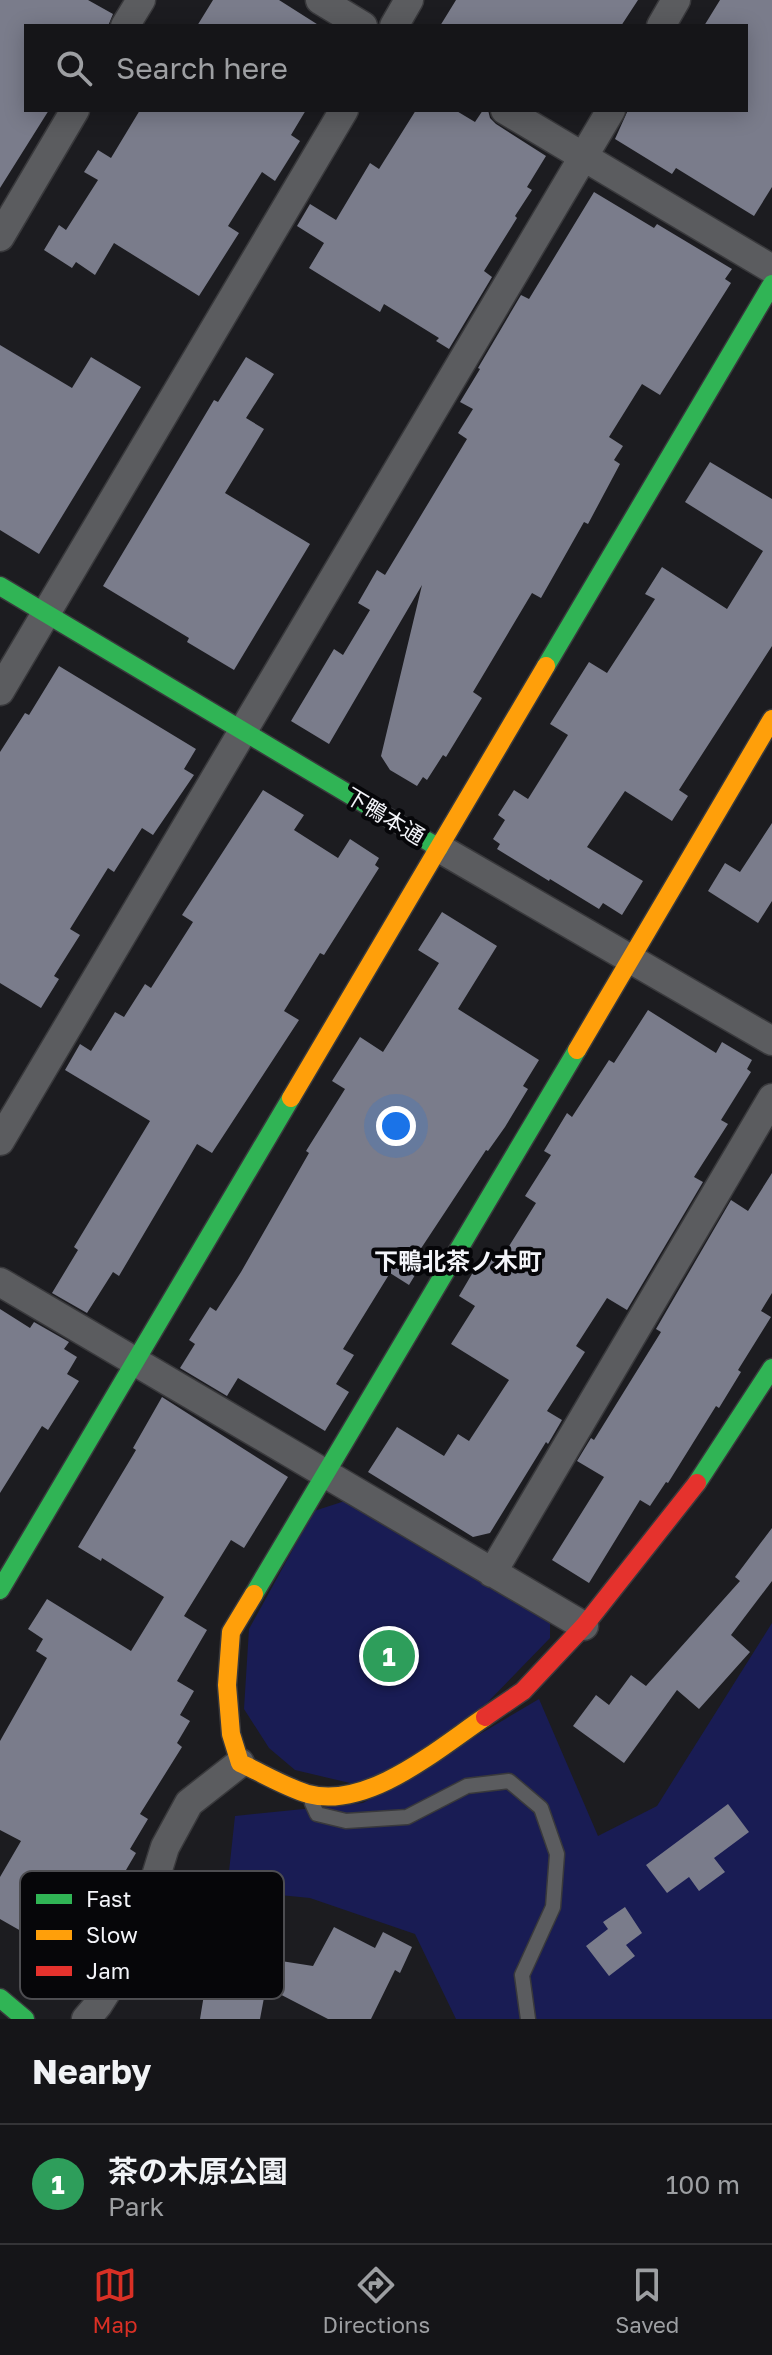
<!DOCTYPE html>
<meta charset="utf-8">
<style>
:root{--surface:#151518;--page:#1e1e21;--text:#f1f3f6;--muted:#9d9fa2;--line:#343437;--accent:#d93025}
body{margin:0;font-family:"Golos Text","Noto Sans JP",sans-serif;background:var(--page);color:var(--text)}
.you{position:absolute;left:396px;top:1126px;width:28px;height:28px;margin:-20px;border:6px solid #fff;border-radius:50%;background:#1a73e8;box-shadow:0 0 0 12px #1a73e833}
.badge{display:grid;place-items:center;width:52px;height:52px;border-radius:50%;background:var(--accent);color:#fff;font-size:26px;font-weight:700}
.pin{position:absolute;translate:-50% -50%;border:4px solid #fff;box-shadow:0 2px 8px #0006}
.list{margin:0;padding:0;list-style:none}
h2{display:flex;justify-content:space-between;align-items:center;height:104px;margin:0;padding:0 32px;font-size:34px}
h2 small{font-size:26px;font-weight:400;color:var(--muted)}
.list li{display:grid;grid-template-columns:52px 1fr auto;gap:24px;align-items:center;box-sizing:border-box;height:120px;padding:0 32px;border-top:2px solid var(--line)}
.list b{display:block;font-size:30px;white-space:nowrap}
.list p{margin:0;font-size:26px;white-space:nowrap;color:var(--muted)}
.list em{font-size:26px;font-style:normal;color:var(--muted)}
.icon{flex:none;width:44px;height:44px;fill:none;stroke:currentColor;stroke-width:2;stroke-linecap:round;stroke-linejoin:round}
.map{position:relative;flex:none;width:772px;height:2019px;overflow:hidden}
.search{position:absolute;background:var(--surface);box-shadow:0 4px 20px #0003;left:24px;right:24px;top:24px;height:88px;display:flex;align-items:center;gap:20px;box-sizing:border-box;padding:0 28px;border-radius:0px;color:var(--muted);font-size:30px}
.sheet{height:224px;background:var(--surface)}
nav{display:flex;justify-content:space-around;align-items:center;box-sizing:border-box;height:112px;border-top:2px solid var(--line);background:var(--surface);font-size:22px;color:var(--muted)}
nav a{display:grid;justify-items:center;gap:4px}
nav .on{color:var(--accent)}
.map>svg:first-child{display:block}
</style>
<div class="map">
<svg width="772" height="2019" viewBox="0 0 772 2019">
<rect width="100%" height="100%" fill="#1c1c20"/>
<path fill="#191c54" d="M348,1500l202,117v21l-65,67 -114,83 -76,-18 -26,-22 -25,-39 5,-80 65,-118z
M772,1623v396h-316l-41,-85 -105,-36 -83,-8 8,-74 128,-13 176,-104 59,137 59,-30z"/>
<path fill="#7a7c8b" d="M0,0h88l25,14 -5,12h-82v84h23l-49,78z
M213,0h66l41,26h-123z
M456,0h182l-17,26h-181z
M720,0h52v187l-18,29 -78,-48 -4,6 -57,-35 13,-29h118v-84h-42z
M140,110h166l-15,25 9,6 -25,40 -13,-9 -34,54 11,7 -40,63 -85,-53 -19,32 -19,-13 -4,6 -28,-18 15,-25 7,5 32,-50 -14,-8 14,-22 13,8z
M416,110h39l20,12 8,-12h5l2,8 6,6 50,32 -19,31 5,3 -17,26 2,2 -33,53 8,6 -43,72 -13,-8 3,-3 -55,-34 -4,8 -71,-44 15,-25 -27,-17 13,-22 26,16 34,-57 9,6z
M594,192l60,36 3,-4 75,45 -7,10 6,4 -71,112 -18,-11 -33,53 14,9 -9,14 6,4 -32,60 -4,-2 -43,76 -9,-5 -59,99 9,6 -36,59 -3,-2 -16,25 -4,-3 -6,9 -27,-16 -9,-14 41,-171 -93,159 -38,-23 43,-72 9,6 27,-45 -12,-7 19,-33 8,5 82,-136 -9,-6 15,-24 -13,-7 20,-33 -2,-1 43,-73 8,4z
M0,345l72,43 19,-31 50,30 -102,167 -39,-24z
M246,357l28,17 -28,44 18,11 -39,64 85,51 -76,126 -47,-28 2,-4 -86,-52 111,-186 4,2z
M710,462l62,37v147l-93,144 9,6 -16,25 -47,-30 -38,56 56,34 -21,34 -19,-12 -4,6 -49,-30 -1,2 -52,-32 3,-5 -7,-5 12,-19 -7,-5 16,-25 14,9 40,-64 -18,-11 39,-62 18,11 48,-74 -10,-5 17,-27 65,42 36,-58 -78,-49z
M59,666l137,83 -12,20 10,6 -41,60 -11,-7 -28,44 -6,-4 -38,61 10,6 -26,41 5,3 -18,29 -41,-25v-231l25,-39 4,2z
M263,790l41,25 -10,15 44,28 12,-19 29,19 -4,7 4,3 -55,87 -4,-2 -36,58 15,9 -87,133 -15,-9 -78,132 -6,-4 -26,41 -35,-20 26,-43 -4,-3 76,-126 -85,-51 15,-26 11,7 24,-39 9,5 21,-33 6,4 42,-66 -11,-7z
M772,823v78l-14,22 -50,-32 17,-28 15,9z
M442,912l55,34 -39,63 81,51 -16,26 5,3 -23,38 -17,24 -2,-1 -68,103 8,4 -17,28 -19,-12 -47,76 11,6 -18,29 13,8 -24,39 -87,-53 -11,18 -47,-28 15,-24 -6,-4 21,-33 6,4 25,-39 68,-119 -3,-2 39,-62 -13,-8 28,-44 23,15 56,-89 -21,-13z
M648,1010l68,43 6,-11 30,18 -5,9 4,3 -30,48 7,4 -34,53 9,5 -76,128 -20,-12 -31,48 9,6 -38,59 15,9 -14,24 -2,-2 -56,91 -17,4 -105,-65 29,-45 47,29 14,-22 11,7 40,-61 -58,-36 24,-38 -16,-10 27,-46 15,9 35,-56 -11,-7 26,-41 -7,-4 23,-38 5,4 37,-57 5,3z
M772,1173v120l-11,18 10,6 -33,53 3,2 -22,36 -3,-2 -48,77 -2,-1 -16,24 -10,-6 -51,83 -37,-23 52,-83 -27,-16 14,-23 3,2 67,-108 -5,-3 75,-129 17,11z
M0,1309l30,19 4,-6 35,20 -5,7 13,8 -10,17 12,7 -31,49 -6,-4 -42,67z
M162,1397l126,80 -44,71 -13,-8 -47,76 23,14 -30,51 17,10 -14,24 10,6 -13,22 5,4 -42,67 8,5 -18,30 6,4 -57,97 -51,-29 -7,10 -21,-12v-42l21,-36 -21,-11v-89l47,-83 -11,-7 7,-12 -15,-10 19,-30 84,52 33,-54 -62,-39 -1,3 -23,-14 58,-97 -3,-2z
M772,1528v53l-41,54 19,17 -51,57 -22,-19 -53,73 -51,-37 23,-31 13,10 22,-30 15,11 94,-105 -5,-4z
M728,1804l21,28 -35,26 11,14 -26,19 -10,-14 -22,16 -21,-28z
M625,1907l17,26 -16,12 9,11 -26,20 -23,-30 22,-17 -5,-7z
M334,1927l41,21 8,-16 29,15 -12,26 -5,-3 -24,49h-43l-62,-32 -6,32h-60l10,-61 -7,-4 2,-5 108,17z"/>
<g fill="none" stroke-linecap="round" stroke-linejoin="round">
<defs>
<path id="lane" d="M312,1803l5,11 29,7 61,-4 60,-31 42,-5 32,27 16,46 -4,53 -31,68 6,44"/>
<path id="street" d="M320,0l43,26
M125,26l16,-26
M394,26l15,-26
M661,26l15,-26
M505,110l267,159
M0,237l75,-127
M0,691l344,-581
M439,848l333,193
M0,1141l611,-1031
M0,1282l584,344
M492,1573l280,-475
M86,2019l12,-14 35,-55 32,-103 24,-44 51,-40"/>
<path id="fast" d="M0,586l439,262
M546,666l226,-382
M697,1483l75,-115
M0,1590l291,-492
M254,1594l323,-544
M0,1998l25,21"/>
<path id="slow" d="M577,1050l195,-331
M291,1098l255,-432
M254,1594l-23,38 -4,53 4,49 9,29c22,10 45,24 68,31 60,16 131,-46 177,-77"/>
<path id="jam" d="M485,1717l38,-26 61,-65 113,-143"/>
</defs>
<use href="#lane" stroke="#39393c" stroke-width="17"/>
<use href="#street" stroke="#39393c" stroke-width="31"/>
<use href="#fast" stroke="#39393c" stroke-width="21"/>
<use href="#slow" stroke="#39393c" stroke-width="21"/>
<use href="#jam" stroke="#39393c" stroke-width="21"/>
<use href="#lane" stroke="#5b5c5f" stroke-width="14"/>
<use href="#street" stroke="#5b5c5f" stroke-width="28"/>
<use href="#fast" stroke="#30b455" stroke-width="18"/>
<use href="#slow" stroke="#ff9f0a" stroke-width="18"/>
<use href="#jam" stroke="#e5322d" stroke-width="18"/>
</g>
<g text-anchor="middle" stroke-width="8" stroke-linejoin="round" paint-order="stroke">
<g font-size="22" fill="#f3f4f9" stroke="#060609">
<text transform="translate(385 816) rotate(31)" y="8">下鴨本通</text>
</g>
<g font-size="24" font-weight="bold" fill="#f3f4f9" stroke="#060609">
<text x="458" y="1270">下鴨北茶ノ木町</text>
</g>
</g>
<rect x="20" y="1871" width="264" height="128" rx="12" fill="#060609" stroke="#4d4d51" stroke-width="2"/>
<rect x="36" y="1894" width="36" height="10" fill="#30b455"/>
<rect x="36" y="1930" width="36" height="10" fill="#ff9f0a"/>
<rect x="36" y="1966" width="36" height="10" fill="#e5322d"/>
<g font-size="22" fill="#f3f4f9">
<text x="86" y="1907">Fast</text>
<text x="86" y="1943">Slow</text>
<text x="86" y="1979">Jam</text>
</g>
</svg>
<div class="you"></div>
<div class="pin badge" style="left:389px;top:1656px;background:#2e9e5b">1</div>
<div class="search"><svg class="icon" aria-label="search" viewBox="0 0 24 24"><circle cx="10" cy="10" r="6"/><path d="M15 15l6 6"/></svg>Search here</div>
</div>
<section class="sheet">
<h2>Nearby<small></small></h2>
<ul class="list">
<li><span class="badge" style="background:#2e9e5b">1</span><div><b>茶の木原公園</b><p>Park</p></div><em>100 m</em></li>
</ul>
</section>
<nav>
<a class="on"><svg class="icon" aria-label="map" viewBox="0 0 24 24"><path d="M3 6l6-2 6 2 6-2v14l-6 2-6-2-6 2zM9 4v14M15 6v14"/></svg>Map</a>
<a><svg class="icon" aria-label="directions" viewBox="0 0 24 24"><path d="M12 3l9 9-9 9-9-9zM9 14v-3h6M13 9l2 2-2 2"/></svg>Directions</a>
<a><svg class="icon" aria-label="saved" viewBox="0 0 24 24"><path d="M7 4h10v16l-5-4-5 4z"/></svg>Saved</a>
</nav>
